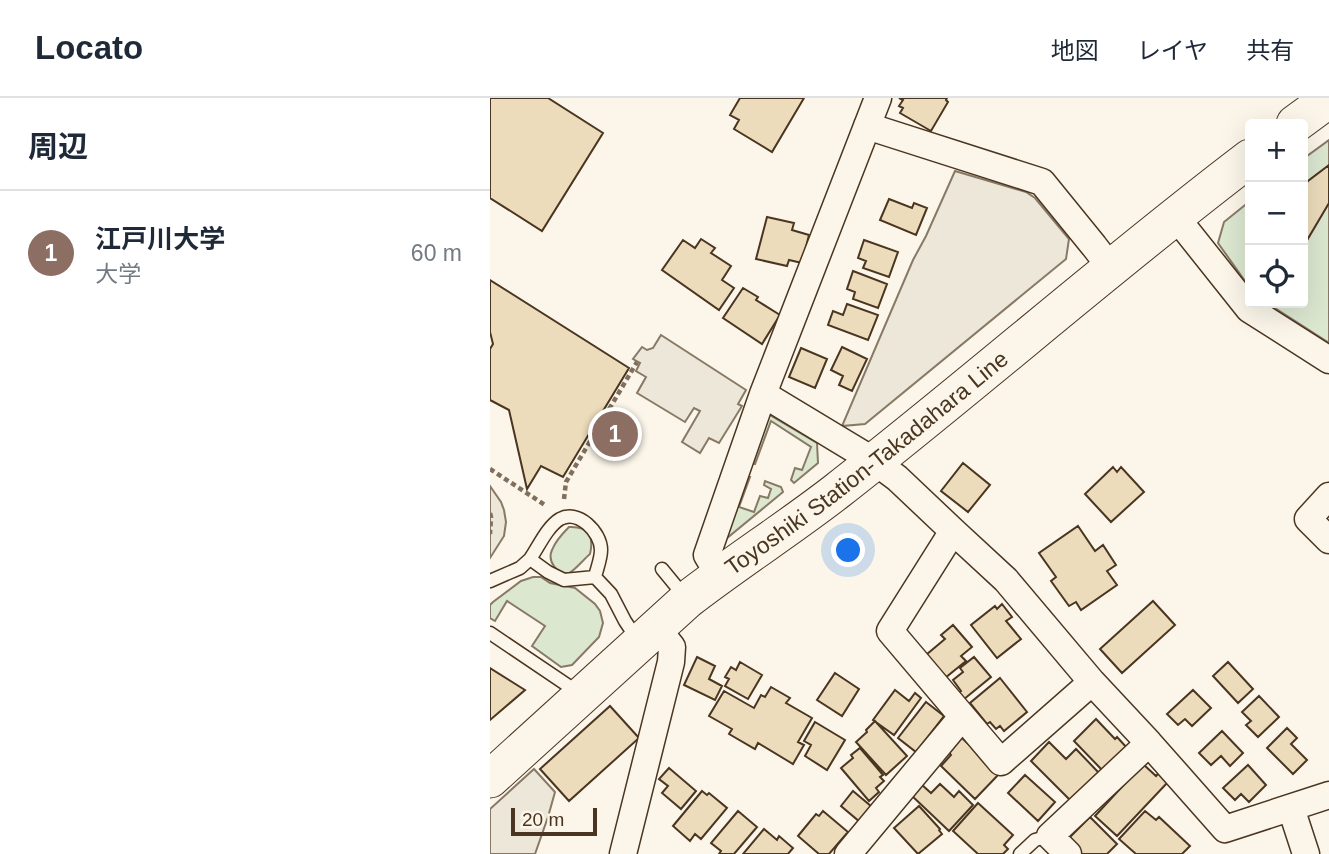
<!DOCTYPE html>
<html lang="ja">
<meta charset="utf-8">
<style>
:root{--surface:#fff;--page:#f2f2f3;--text:#1f2937;--muted:#747a83;--line:#e0e1e3;--accent:#d93025}
body{margin:0;font-family:Helvetica,"Noto Sans JP",sans-serif;background:var(--page);color:var(--text)}
.controls{position:absolute;right:21px;top:21px;display:grid;overflow:hidden;border-radius:7px;box-shadow:0 7px 28px #0002}
.controls button{width:63px;height:63px;display:grid;place-items:center;padding:0;border:0;border-bottom:2px solid var(--line);background:var(--surface);color:var(--text);font:35px sans-serif}
.scale{position:absolute;left:21px;bottom:18px;width:86px;box-sizing:border-box;padding-left:7px;border:4px solid #4a3520;border-top:0;font-size:19px;line-height:24px;white-space:nowrap;color:#4a3520;-webkit-text-stroke:5px #fbf6e9;paint-order:stroke}
.you{position:absolute;left:359px;top:453px;width:24px;height:24px;margin:-18px;border:5px solid #fff;border-radius:50%;background:#1a73e8;box-shadow:0 0 0 10px #1a73e833}
.badge{display:grid;place-items:center;width:46px;height:46px;border-radius:50%;background:var(--accent);color:#fff;font-size:23px;font-weight:700}
.pin{position:absolute;translate:-50% -50%;border:4px solid #fff;box-shadow:0 2px 7px #0006}
.list{margin:0;padding:0;list-style:none}
h2{display:flex;justify-content:space-between;align-items:center;height:91px;margin:0;padding:0 28px;font-size:30px}
h2 small{font-size:23px;font-weight:400;color:var(--muted)}
.list li{display:grid;grid-template-columns:46px 1fr auto;gap:21px;align-items:center;box-sizing:border-box;height:126px;padding:0 28px;border-top:2px solid var(--line)}
.list b{display:block;font-size:26px;white-space:nowrap}
.list p{margin:0;font-size:23px;white-space:nowrap;color:var(--muted)}
.list em{font-size:23px;font-style:normal;color:var(--muted)}
.icon{flex:none;width:38px;height:38px;fill:none;stroke:currentColor;stroke-width:2;stroke-linecap:round;stroke-linejoin:round}
.map{position:relative;flex:none;width:839px;height:756px;overflow:hidden}
header{display:flex;align-items:center;gap:42px;box-sizing:border-box;height:98px;padding:0 35px;background:var(--surface);border-bottom:2px solid var(--line)}
header strong{font-size:33px}
nav{display:flex;gap:38px;margin-inline-start:auto;font-size:24px}
main{display:flex}
aside{flex:1;background:var(--surface)}
.map>svg:first-child{display:block}
</style>
<header>
<strong>Locato</strong>
<nav><a>地図</a><a>レイヤ</a><a>共有</a></nav>
</header>
<main>
<aside>
<h2>周辺<small></small></h2>
<ul class="list">
<li><span class="badge" style="background:#8d6e63">1</span><div><b>江戸川大学</b><p>大学</p></div><em>60 m</em></li>
</ul>
</aside>
<div class="map">
<svg width="839" height="756" viewBox="0 0 839 756">
<rect width="100%" height="100%" fill="#fbf6e9"/>
<path fill="#dce7d0" stroke="#887966" stroke-width="2" d="M839,42v203l-62,-40h36v-144z
M760,103v87l-32,-45 6,-21z
M278,316l49,29 1,20 -24,20 -3,-3 4,-12 7,2 9,-23 -40,-26 -16,43 -4,-1z
M256,378l4,1 -11,30 15,5 6,-16 8,2 3,-9 -7,-4 1,-4 16,6 2,5 -62,51z
M79,429c20,-1 25,10 21,27 -5,4 -17,18 -21,19 -12,2 -22,-12 -17,-23 3,-8 11,-17 17,-23z
M43,479h8l9,6 25,5 20,16 5,7 3,12 -4,14 -27,28 -11,2 -29,-21 13,-20 -38,-25 -12,20 -5,-3v-13l3,-3 28,-21z"/>
<path fill="#ede7d9" stroke="#887966" stroke-width="2" d="M465,73l71,21 9,6 34,41 -3,20 -201,165 -23,2 71,-166 13,-24z
M171,237l85,55 -8,14 4,2 -23,37 -10,-5 -9,15 -18,-11 18,-31 -6,-3 -9,14 -48,-29 9,-16 -10,-6 4,-8 -7,-4 9,-12 5,3 6,-2z
M0,388l11,16 3,8 2,12 -2,14 -14,22z
M44,671l21,23 -7,25 -13,37h-45v-45z"/>
<path fill="#ecdcbc" stroke="#4a3520" stroke-width="2" d="M0,0h58l55,35 -61,98 -52,-33z
M250,0h64l-32,54 -38,-23 5,-9 -9,-5z
M409,0h48l-1,2 2,2 -17,29 -31,-18 3,-5 -4,-2 4,-6z
M839,67v38l-26,44v-58l5,-8z
M399,101l23,9 2,-5 13,5 -11,27 -36,-15z
M277,119l27,6 -2,7 17,5 -7,28 -13,-3 -2,6 -31,-7z
M211,141l14,9 -4,5 20,13 -9,14 12,8 -15,22 -57,-40 21,-30 12,8z
M374,142l34,12 -9,25 -26,-9 3,-7 -8,-3z
M363,173l34,13 -9,24 -25,-9 2,-7 -8,-3z
M0,182l139,88 -66,109 -22,-11 -14,23 -18,-79 -19,-10v-51l3,-5 -3,-12z
M253,190l15,9 -2,3 24,15 -18,29 -39,-26z
M357,206l31,11 -10,25 -40,-15 5,-14 10,4z
M352,249l25,12 -15,32 -13,-6 4,-9 -12,-6z
M311,250l26,11 -12,29 -26,-11z
M473,365l27,22 -22,27 -27,-21z
M623,369l4,5 4,-5 23,25 -33,30 -26,-28z
M588,428l17,25 8,-6 13,20 -9,6 10,14 -36,25 -5,-8 -7,4 -18,-25 5,-4 -17,-24z
M663,503l22,24 -53,48 -22,-24z
M512,506l10,13 -6,4 15,18 -24,19 -26,-33 24,-19 2,3z
M463,527l19,22 -11,9 5,5 -21,17 -19,-23 19,-16 -4,-4z
M207,559l18,9 -6,13 13,7 -7,14 -31,-15z
M484,559l17,20 -28,23 -6,-6 4,-3 -8,-11 10,-8 -3,-4z
M250,564l22,13 -14,24 -23,-13 4,-7 -4,-2 6,-10 5,3z
M738,564l25,27 -15,14 -25,-27z
M0,570l35,22 -35,30z
M345,575l24,16 -17,27 -25,-16z
M510,580l27,34 -23,19 -4,-5 -4,3 -6,-7 -3,2 -17,-21z
M281,589l19,11 -4,5 26,15 -14,24 6,3 -11,19 -35,-21 -3,6 -26,-15 3,-5 -23,-13 15,-25 30,17 7,-13 4,2z
M405,592l14,11 6,-8 6,5 -27,37 -21,-15z
M703,592l18,18 -19,18 -7,-7 -7,6 -11,-11z
M769,598l20,21 -21,20 -12,-12 5,-4 -9,-9z
M436,604l18,14 -28,36 -18,-14z
M120,608l29,32 -70,63 -29,-32z
M606,621l19,20 2,-2 11,12 -24,23 -30,-31z
M385,623l32,35 -21,19 -30,-33 11,-10 -1,-2z
M325,624l30,18 -18,30 -22,-14 6,-11 -7,-4z
M797,630l10,10 -6,6 16,16 -14,14 -26,-26z
M732,633l21,22 -13,13 -9,-10 -10,9 -12,-12z
M470,638l39,38 -24,25 -34,-33 10,-11 -4,-5z
M559,644l17,17 10,-10 23,24 -28,28 -40,-40z
M370,650l23,27 -3,2 4,4 -8,7 3,4 -10,9 -28,-33 12,-10 -2,-3z
M653,666l13,12 3,-3 9,9 -51,54 -22,-20z
M758,667l18,20 -17,17 -8,-8 -6,6 -12,-12z
M179,670l27,23 -15,18 -19,-16 6,-7 -9,-7z
M535,677l30,27 -17,19 -30,-28z
M431,686l10,9 9,-9 14,13 5,-6 14,14 -24,26 -38,-36z
M212,693l5,4 2,-2 18,15 -26,31 -6,-5 -5,7 -17,-15z
M363,693l19,16 -12,15 -19,-16z
M488,705l35,32 -9,10 4,4 -5,5h-25l-25,-23z
M429,708l21,23 -1,1 3,4 -24,20 -24,-26z
M248,713l19,16 -23,27h-15l2,-3 -10,-8z
M333,713l25,21 -19,22h-10l-21,-18 18,-22 3,2z
M655,713l11,9 3,-3 31,29 -8,8h-46l-17,-15z
M600,719l27,27 -10,10h-27l-14,-13z
M274,731l13,11 2,-4 14,12 -5,6h-45z"/>
<g fill="none" stroke-linecap="round" stroke-linejoin="round">
<defs>
<path id="service" d="M40,461c9,-13 17,-32 30,-40 18,-10 41,13 41,31 0,9 -4,18 -6,27
M172,471l23,28
M0,483l30,-13 10,-9 18,13 16,8 31,-3 16,17 14,27 12,18
M0,535l89,60
M530,756l15,-14 15,-4"/>
<path id="minor" d="M377,28l175,56 52,64 17,22
M685,118l74,93 80,51
M273,296l111,67 23,17 56,53 53,49 86,102 57,61 76,86 104,-34
M839,398l-21,23 21,21
M463,433l-63,100 111,131 91,-80
M229,477l-12,-20 56,-161 115,-296
M801,710l15,46
M133,756l48,-192 1,-15 -16,-20
M358,756l114,-137
M578,756l-18,-18 99,-93"/>
<g id="secondary">
<path d="M805,26l34,-25"/>
<path id="s1" d="M0,681l197,-179c49,-38 101,-71 150,-109 140,-109 272,-226 413,-333"/>
</g>
</defs>
<use href="#service" stroke="#4a3520" stroke-width="15"/>
<use href="#minor" stroke="#4a3520" stroke-width="29"/>
<use href="#secondary" stroke="#4a3520" stroke-width="39"/>
<path stroke="#7f6f5c" stroke-width="4.5" stroke-dasharray="5 3.5" stroke-linecap="butt" d="M0,371l55,36
M74,401l2,-17 71,-120
M0,415l1,4 -1,17"/>
<use href="#service" stroke="#fbf6e9" stroke-width="12"/>
<use href="#minor" stroke="#fbf6e9" stroke-width="26"/>
<use href="#secondary" stroke="#fbf6e9" stroke-width="37"/>
</g>
<g text-anchor="middle" stroke-width="5" stroke-linejoin="round" paint-order="stroke">
<g font-size="23" fill="#4a3520" stroke="#fbf6e9">
<text dy="8" stroke="none"><textPath href="#s1" startOffset="492">Toyoshiki Station-Takadahara Line</textPath></text>
</g>
</g>
</svg>
<div class="controls">
<button>+</button>
<button>−</button>
<button><svg class="icon" aria-label="locate" viewBox="0 0 24 24"><circle cx="12" cy="12" r="6"/><path d="M12 2v4M12 18v4M2 12h4M18 12h4"/></svg></button>
</div>
<div class="scale">20 m</div>
<div class="you"></div>
<div class="pin badge" style="left:125px;top:336px;background:#8d6e63">1</div>
</div>
</main>
